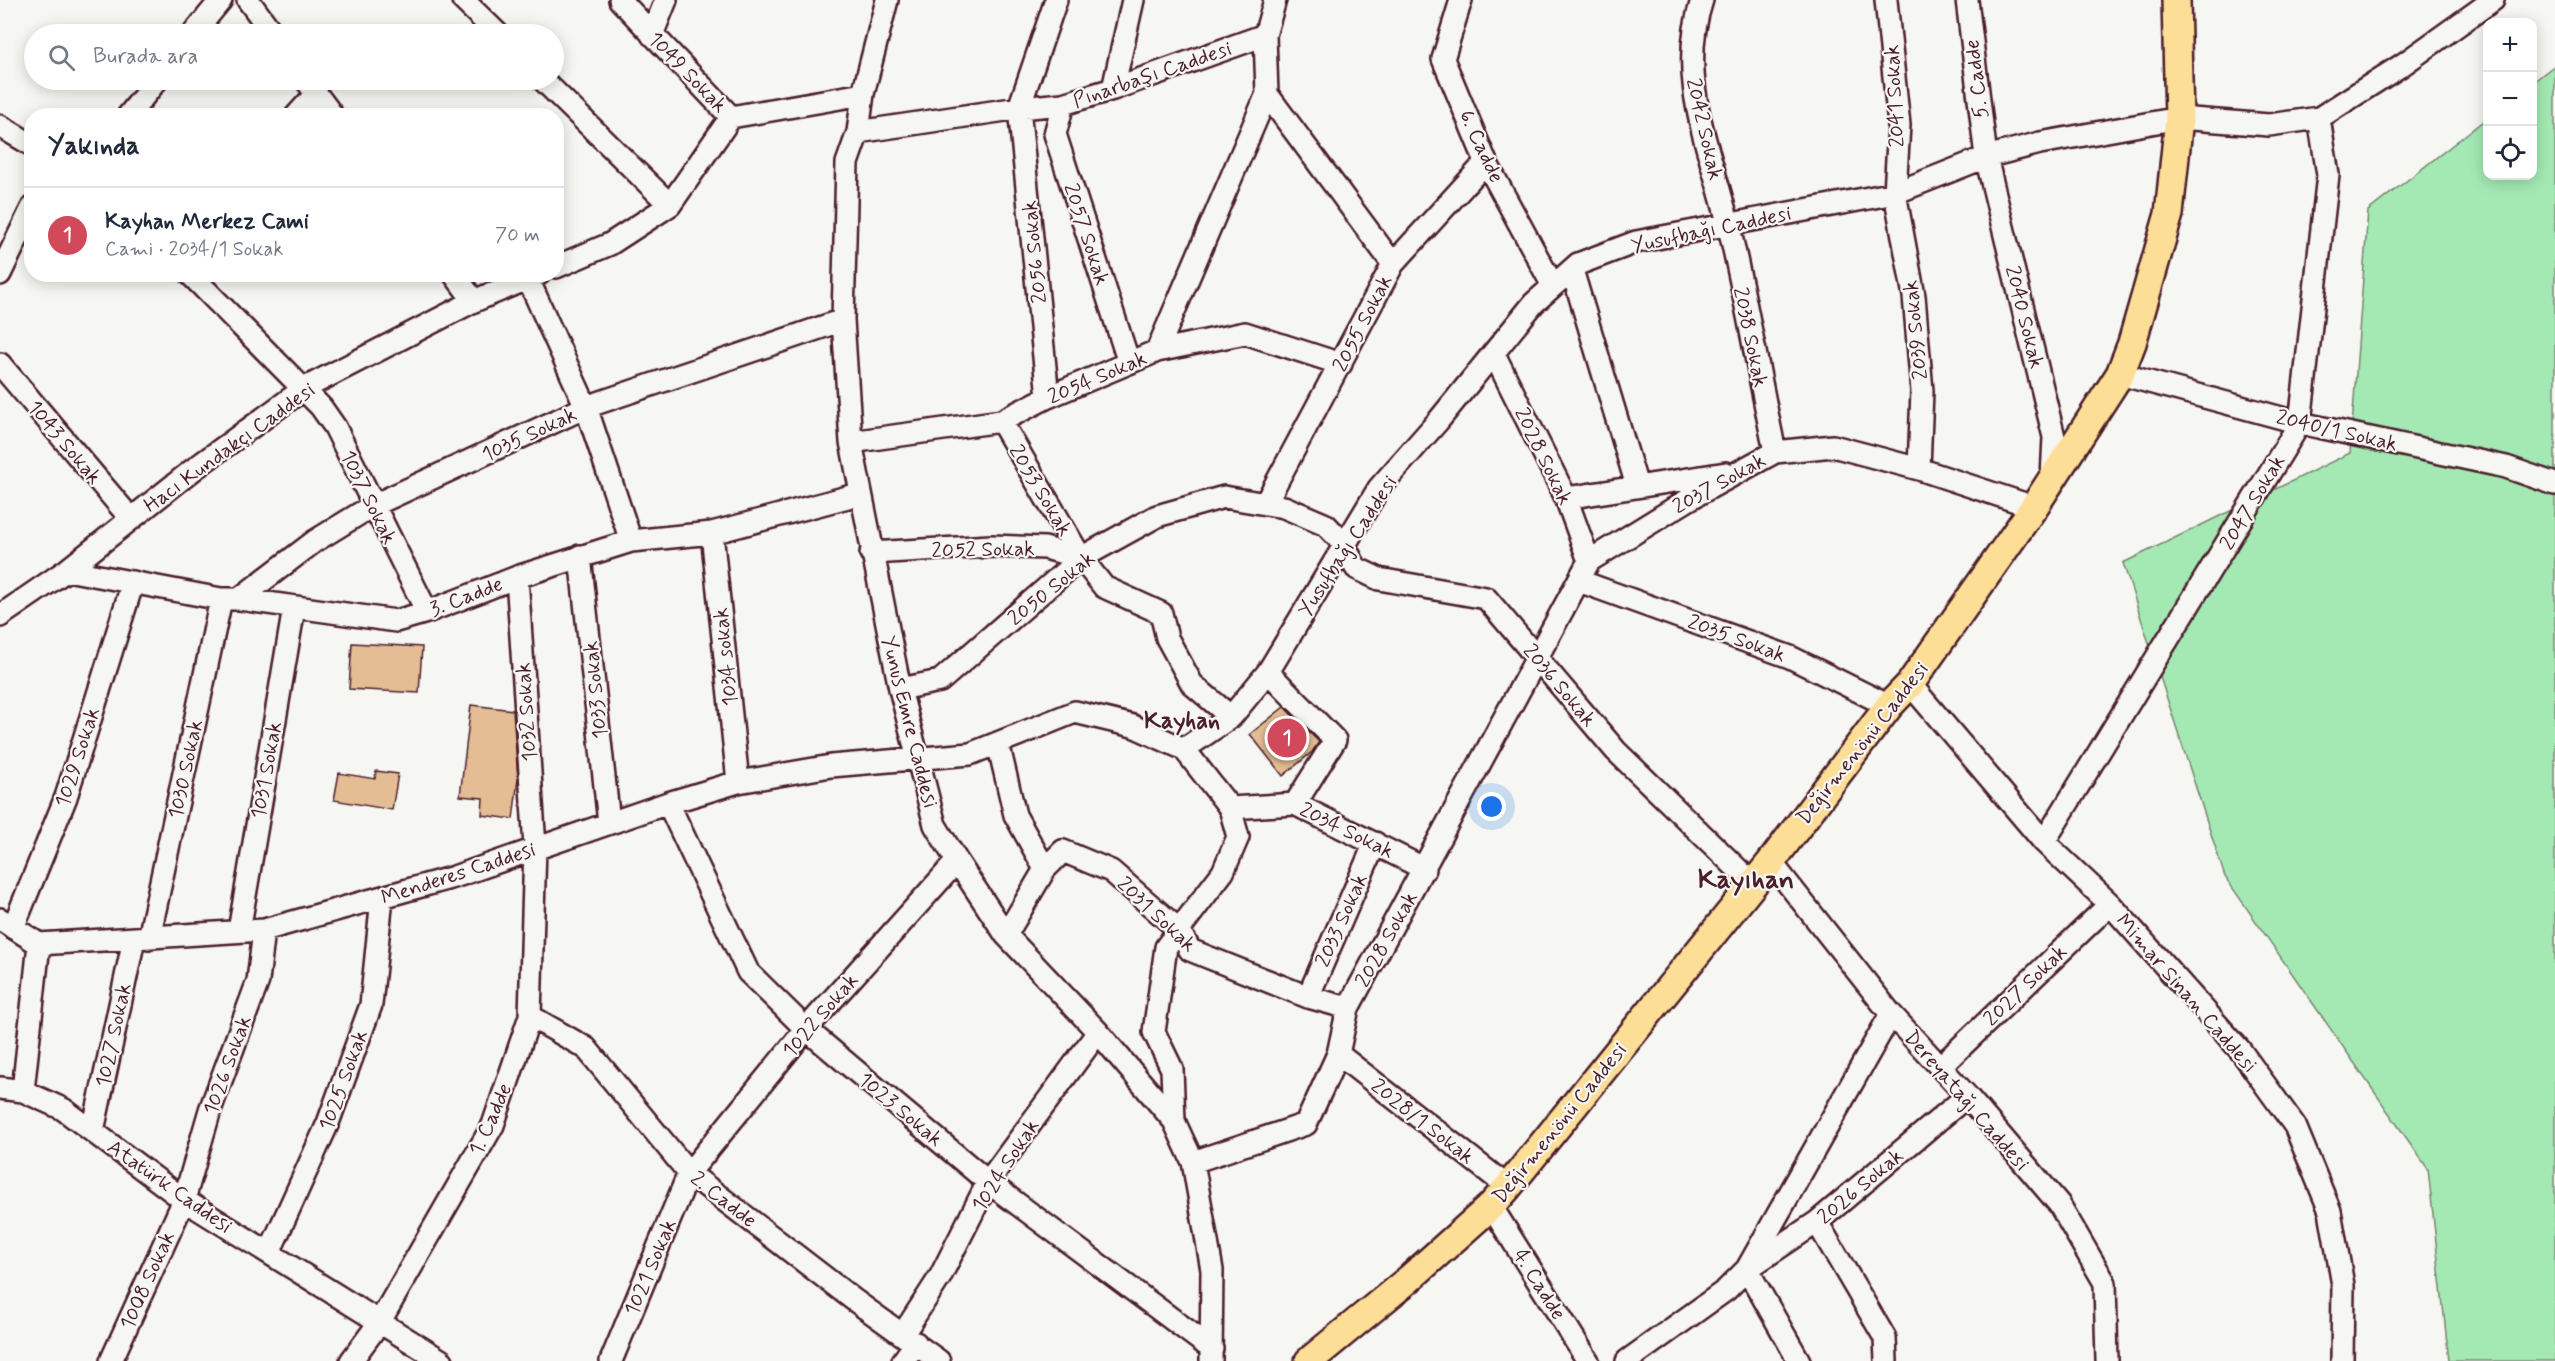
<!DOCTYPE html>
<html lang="tr">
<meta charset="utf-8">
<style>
:root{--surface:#fff;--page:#f6f6f7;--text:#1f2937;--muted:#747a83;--line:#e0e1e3;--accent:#d1495b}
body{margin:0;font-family:Mynerve,sans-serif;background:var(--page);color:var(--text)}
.controls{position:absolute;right:18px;top:18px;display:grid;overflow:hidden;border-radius:12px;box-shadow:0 3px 15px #0003}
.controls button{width:54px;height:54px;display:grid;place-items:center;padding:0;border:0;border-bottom:2px solid var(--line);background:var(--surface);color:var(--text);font:30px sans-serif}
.you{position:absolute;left:1492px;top:807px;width:21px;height:21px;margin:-15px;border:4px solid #fff;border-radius:50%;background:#1a73e8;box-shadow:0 0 0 9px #1a73e833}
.badge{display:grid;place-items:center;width:39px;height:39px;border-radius:50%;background:var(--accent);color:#fff;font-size:20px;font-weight:700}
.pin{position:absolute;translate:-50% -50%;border:3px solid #fff;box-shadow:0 2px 6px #0006}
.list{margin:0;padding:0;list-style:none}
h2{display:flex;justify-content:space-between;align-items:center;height:78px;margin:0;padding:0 24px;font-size:26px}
h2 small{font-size:20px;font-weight:400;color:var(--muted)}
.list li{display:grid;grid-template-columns:39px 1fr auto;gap:18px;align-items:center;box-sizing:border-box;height:96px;padding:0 24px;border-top:2px solid var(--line)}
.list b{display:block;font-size:22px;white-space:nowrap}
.list p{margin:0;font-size:20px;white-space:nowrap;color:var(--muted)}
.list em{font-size:20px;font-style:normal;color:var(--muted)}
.icon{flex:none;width:33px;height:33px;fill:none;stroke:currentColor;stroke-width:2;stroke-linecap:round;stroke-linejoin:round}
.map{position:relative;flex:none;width:2555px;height:1361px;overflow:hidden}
.search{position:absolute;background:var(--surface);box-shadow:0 3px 15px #0003;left:24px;top:24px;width:540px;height:66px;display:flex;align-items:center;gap:15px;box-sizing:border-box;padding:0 21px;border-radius:33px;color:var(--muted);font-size:22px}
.panel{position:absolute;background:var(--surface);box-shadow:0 3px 15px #0003;left:24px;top:108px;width:540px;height:174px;border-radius:24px}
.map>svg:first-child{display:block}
</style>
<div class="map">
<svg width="2555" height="1361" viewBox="0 0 2555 1361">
<rect width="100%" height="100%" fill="#f6f6f2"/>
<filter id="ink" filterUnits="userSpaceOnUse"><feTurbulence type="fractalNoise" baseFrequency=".0167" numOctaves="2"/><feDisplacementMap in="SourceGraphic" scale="12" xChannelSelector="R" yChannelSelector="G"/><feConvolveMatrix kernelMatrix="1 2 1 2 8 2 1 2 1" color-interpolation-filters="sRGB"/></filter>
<g filter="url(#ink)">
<path fill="#a4e9b4" stroke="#778470" stroke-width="1.5" d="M2555,65v1296h-106l-21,-192 -203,-292 -102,-314 227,-110 18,-242 119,-93 1,58h44l1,-94z"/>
<path fill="#e4bd95" stroke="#4a1f2b" stroke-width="1.5" d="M352,643l70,4 -3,46 -70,-4z
M471,705l42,5 5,69 -5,40 -31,-4 1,-17 -23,-2z
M1284,707l35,35 -7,10 -29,24 -33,-42z
M376,771l22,3 -6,36 -58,-10 5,-27 36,6z"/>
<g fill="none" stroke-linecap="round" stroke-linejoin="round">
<defs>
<path id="minor" d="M248,0l25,34
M463,0l35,34
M620,0l111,117
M887,0l-24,94 -5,38 -11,31 -4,157 8,122 49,247 35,136 22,36 49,74 92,97 76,89 19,41 19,108 -1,91
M1275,0l-10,35 2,59 126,170
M1461,0l-18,59 43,103 67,124
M1702,0c-26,78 8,148 26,223 18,76 31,153 47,229
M1886,0l13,125 -4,68 19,103 8,95 -3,78
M1967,0l19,157 68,280 -2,40
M193,34l28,-34
M652,35l14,-35
M306,80l27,36
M543,80l127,125
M1113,89l20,-89
M1063,104l-8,30 74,229
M128,116l29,-36
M296,116l20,-22
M0,126l32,19
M858,132l161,-24 44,-4 50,-15 152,-54
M556,267l54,-23 60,-39 61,-88 132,-23
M1572,270l65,216
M0,274l32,-66
M190,274l131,133 14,20 92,185
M454,274l20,27
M528,279l58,128 45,134
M1157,351l110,-257
M1494,354l72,144 23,63
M0,364l131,155
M2120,374l180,49 206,44 49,17
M1048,397l-29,-289 37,-108
M1001,421l80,137 23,29 57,26 6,25 25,46 39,33
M851,442l150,-21 47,-24 109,-46 88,-18 96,31
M1566,498l160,-25
M1265,504l128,-240 93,-102
M712,533l26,249
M871,553l120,-7 54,2 36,10
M580,556l29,267
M67,570l154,29h18l157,22 31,-9 90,-35 114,-36 81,-8 147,-39
M1579,581l211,76 99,49
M239,599l76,-58 57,-35 214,-99 257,-87
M0,616l67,-46 127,-101 111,-81 169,-87 65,-27
M1268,672l67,68 -40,64
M1910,684l134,158 66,62 130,146 55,76 35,85 13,74 -1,76
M900,689l40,-8 141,-123 76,-42 67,-19 60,10 42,18 17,18 13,25 23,11 107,19 130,153 136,132
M998,743l17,72 30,54
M1184,749l47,-32 37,-45 111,-184 60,-68 95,-117 44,-39 58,-22 259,-49 91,-36 54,-14 139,-25 90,7 50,-7 83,-53 91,-65
M668,803l80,169 58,57 182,153 224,167
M1230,808l65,-4 130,65
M2044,842l256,-419 28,-248 -9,-57
M1771,862l120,152 76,82 92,108 46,79 2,78
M0,919l39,25 225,-14 190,-53 214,-74 70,-21 93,-16 139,-12 105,-42 58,14 51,23 46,59 8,29 -15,35 -57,75 -12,85 18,37 2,52
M13,928l53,-131 67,-215
M239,931l55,-323
M1006,935l39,-66 18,-18 48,20 68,59 11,20 118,47 40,11
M149,938l72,-339
M39,944l-16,147 40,18 121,91 258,161
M1308,997l67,-154
M530,1016l56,32 103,125 165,127 85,61
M1338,1054l170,133
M1940,1067l170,-163
M0,1088l23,3
M93,1131l41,-192
M1193,1162l113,-38 32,-70 10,-46 241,-447 102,-63 84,-46 58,-6 86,23 115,38
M1491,1206l97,155
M1817,1222l68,116 1,23
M269,1253l59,-130 43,-118 11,-107
M903,1334l37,-57 48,-95 110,-150
M111,1361l73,-161 26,-90 48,-129 6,-51
M351,1361l28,-38 114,-198 37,-109 5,-169 -18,-270
M611,1361l78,-188 117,-144 151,-168
M903,1361l13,-18
M1627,1361l99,-71 21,-21 144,-255
M1799,1361l-52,-92 70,-47 150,-126"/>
<path id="major" d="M1309,1361l100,-82 82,-73 17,-19 263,-325 118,-156 21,-22 124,-177 86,-133 12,-31 37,-129 10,-96 -3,-118"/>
</defs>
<use href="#minor" stroke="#4a1f2b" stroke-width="26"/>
<use href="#major" stroke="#4a1f2b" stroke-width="32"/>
<use href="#minor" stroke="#f6f6f2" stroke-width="21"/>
<use href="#major" stroke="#fdde96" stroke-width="27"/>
</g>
</g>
<g text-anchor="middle" stroke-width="4.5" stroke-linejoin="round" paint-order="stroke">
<g font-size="21" fill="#4a1f2b" stroke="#f6f6f2">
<text transform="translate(688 72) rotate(46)" y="7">1049 Sokak</text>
<text transform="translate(1152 74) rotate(-19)" y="7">Pınarbaşı Caddesi</text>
<text transform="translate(1976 79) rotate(-97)" y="7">5. Cadde</text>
<text transform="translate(1894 96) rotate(-93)" y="7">2041 Sokak</text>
<text transform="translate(1705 129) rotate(77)" y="7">2042 Sokak</text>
<text transform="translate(1482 146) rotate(65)" y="7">6. Cadde</text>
<text transform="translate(1711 229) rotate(-12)" y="7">Yusufbağı Caddesi</text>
<text transform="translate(1087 234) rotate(72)" y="7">2057 Sokak</text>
<text transform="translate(1034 252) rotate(-96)" y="7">2056 Sokak</text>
<text transform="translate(2025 317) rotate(76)" y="7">2040 Sokak</text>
<text transform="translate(1362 323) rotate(-63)" y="7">2055 Sokak</text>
<text transform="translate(1915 330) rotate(-96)" y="7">2039 Sokak</text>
<text transform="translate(1751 337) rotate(78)" y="7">2038 Sokak</text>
<text transform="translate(1097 377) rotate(-23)" y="7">2054 Sokak</text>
<text transform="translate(2337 430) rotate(13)" y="7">2040/1 Sokak</text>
<text transform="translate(529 434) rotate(-25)" y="7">1035 Sokak</text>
<text transform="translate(65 442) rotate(50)" y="7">1043 Sokak</text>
<text transform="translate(229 447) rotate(-36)" y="7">Hacı Kundakçı Caddesi</text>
<text transform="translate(1544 456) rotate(64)" y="7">2028 Sokak</text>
<text transform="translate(1719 483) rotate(-29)" y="7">2037 Sokak</text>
<text transform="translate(1041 490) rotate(59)" y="7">2053 Sokak</text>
<text transform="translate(369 497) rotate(64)" y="7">1037 Sokak</text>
<text transform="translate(2252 502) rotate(-59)" y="7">2047 Sokak</text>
<text transform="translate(1347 546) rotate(-57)" y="7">Yusufbağı Caddesi</text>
<text transform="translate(983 549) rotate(-1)" y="7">2052 Sokak</text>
<text transform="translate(1051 588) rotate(-39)" y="7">2050 Sokak</text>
<text transform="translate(466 596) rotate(-21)" y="7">3. Cadde</text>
<text transform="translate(1737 638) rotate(20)" y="7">2035 Sokak</text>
<text transform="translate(725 657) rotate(-96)" y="7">1034 sokak</text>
<text transform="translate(1560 685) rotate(50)" y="7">2036 Sokak</text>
<text transform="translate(595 690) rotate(-96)" y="7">1033 Sokak</text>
<text transform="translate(526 712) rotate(-94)" y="7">1032 Sokak</text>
<text transform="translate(910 722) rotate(76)" y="7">Yunus Emre Caddesi</text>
<text transform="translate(1862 743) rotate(-52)" y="7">Değirmenönü Caddesi</text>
<text transform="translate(77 757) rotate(-72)" y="7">1029 Sokak</text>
<text transform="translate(185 769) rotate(-78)" y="7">1030 Sokak</text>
<text transform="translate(266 770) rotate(-80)" y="7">1031 Sokak</text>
<text transform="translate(1347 830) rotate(26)" y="7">2034 Sokak</text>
<text transform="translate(458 873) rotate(-18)" y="7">Menderes Caddesi</text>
<text transform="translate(1157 914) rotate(43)" y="7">2031 Sokak</text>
<text transform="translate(1341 920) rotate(-66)" y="7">2033 Sokak</text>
<text transform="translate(1386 939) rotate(-61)" y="7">2028 Sokak</text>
<text transform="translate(2025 985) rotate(-44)" y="7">2027 Sokak</text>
<text transform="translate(2187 993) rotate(49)" y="7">Mimar Sinan Caddesi</text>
<text transform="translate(820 1015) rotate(-49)" y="7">1022 Sokak</text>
<text transform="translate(113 1035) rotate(-78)" y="7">1027 Sokak</text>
<text transform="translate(227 1065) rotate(-70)" y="7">1026 Sokak</text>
<text transform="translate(343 1080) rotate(-70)" y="7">1025 Sokak</text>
<text transform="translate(1967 1100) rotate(49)" y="7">Dereyatağı Caddesi</text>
<text transform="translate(901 1109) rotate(40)" y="7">1023 Sokak</text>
<text transform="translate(490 1119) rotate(-66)" y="7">1. Cadde</text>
<text transform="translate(1423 1121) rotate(38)" y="7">2028/1 Sokak</text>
<text transform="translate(1559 1123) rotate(-51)" y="7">Değirmenönü Caddesi</text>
<text transform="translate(1005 1165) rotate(-57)" y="7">1024 Sokak</text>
<text transform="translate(170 1186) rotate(35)" y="7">Atatürk Caddesi</text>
<text transform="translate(1860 1186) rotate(-40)" y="7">2026 Sokak</text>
<text transform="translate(724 1199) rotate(38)" y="7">2. Cadde</text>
<text transform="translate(650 1267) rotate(-67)" y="7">1021 Sokak</text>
<text transform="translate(147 1280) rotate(-66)" y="7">1008 Sokak</text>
<text transform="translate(1540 1284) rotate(58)" y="7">4. Cadde</text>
</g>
<g font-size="24" font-weight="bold" fill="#4a1f2b" stroke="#f6f6f2">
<text x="1182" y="728">Kayhan</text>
</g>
<g font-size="27" font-weight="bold" fill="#4a1f2b" stroke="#f6f6f2">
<text x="1746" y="888">Kayıhan</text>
</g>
</g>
</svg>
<div class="controls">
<button>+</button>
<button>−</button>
<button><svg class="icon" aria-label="locate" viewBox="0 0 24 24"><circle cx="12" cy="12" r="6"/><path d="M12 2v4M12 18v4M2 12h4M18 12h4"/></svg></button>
</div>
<div class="you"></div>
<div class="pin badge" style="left:1287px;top:738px">1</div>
<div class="search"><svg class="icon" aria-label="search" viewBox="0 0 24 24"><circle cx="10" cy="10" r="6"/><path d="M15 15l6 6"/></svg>Burada ara</div>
<section class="panel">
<h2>Yakında<small></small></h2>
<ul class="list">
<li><span class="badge">1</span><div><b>Kayhan Merkez Cami</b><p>Cami · 2034/1 Sokak</p></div><em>70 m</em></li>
</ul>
</section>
</div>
